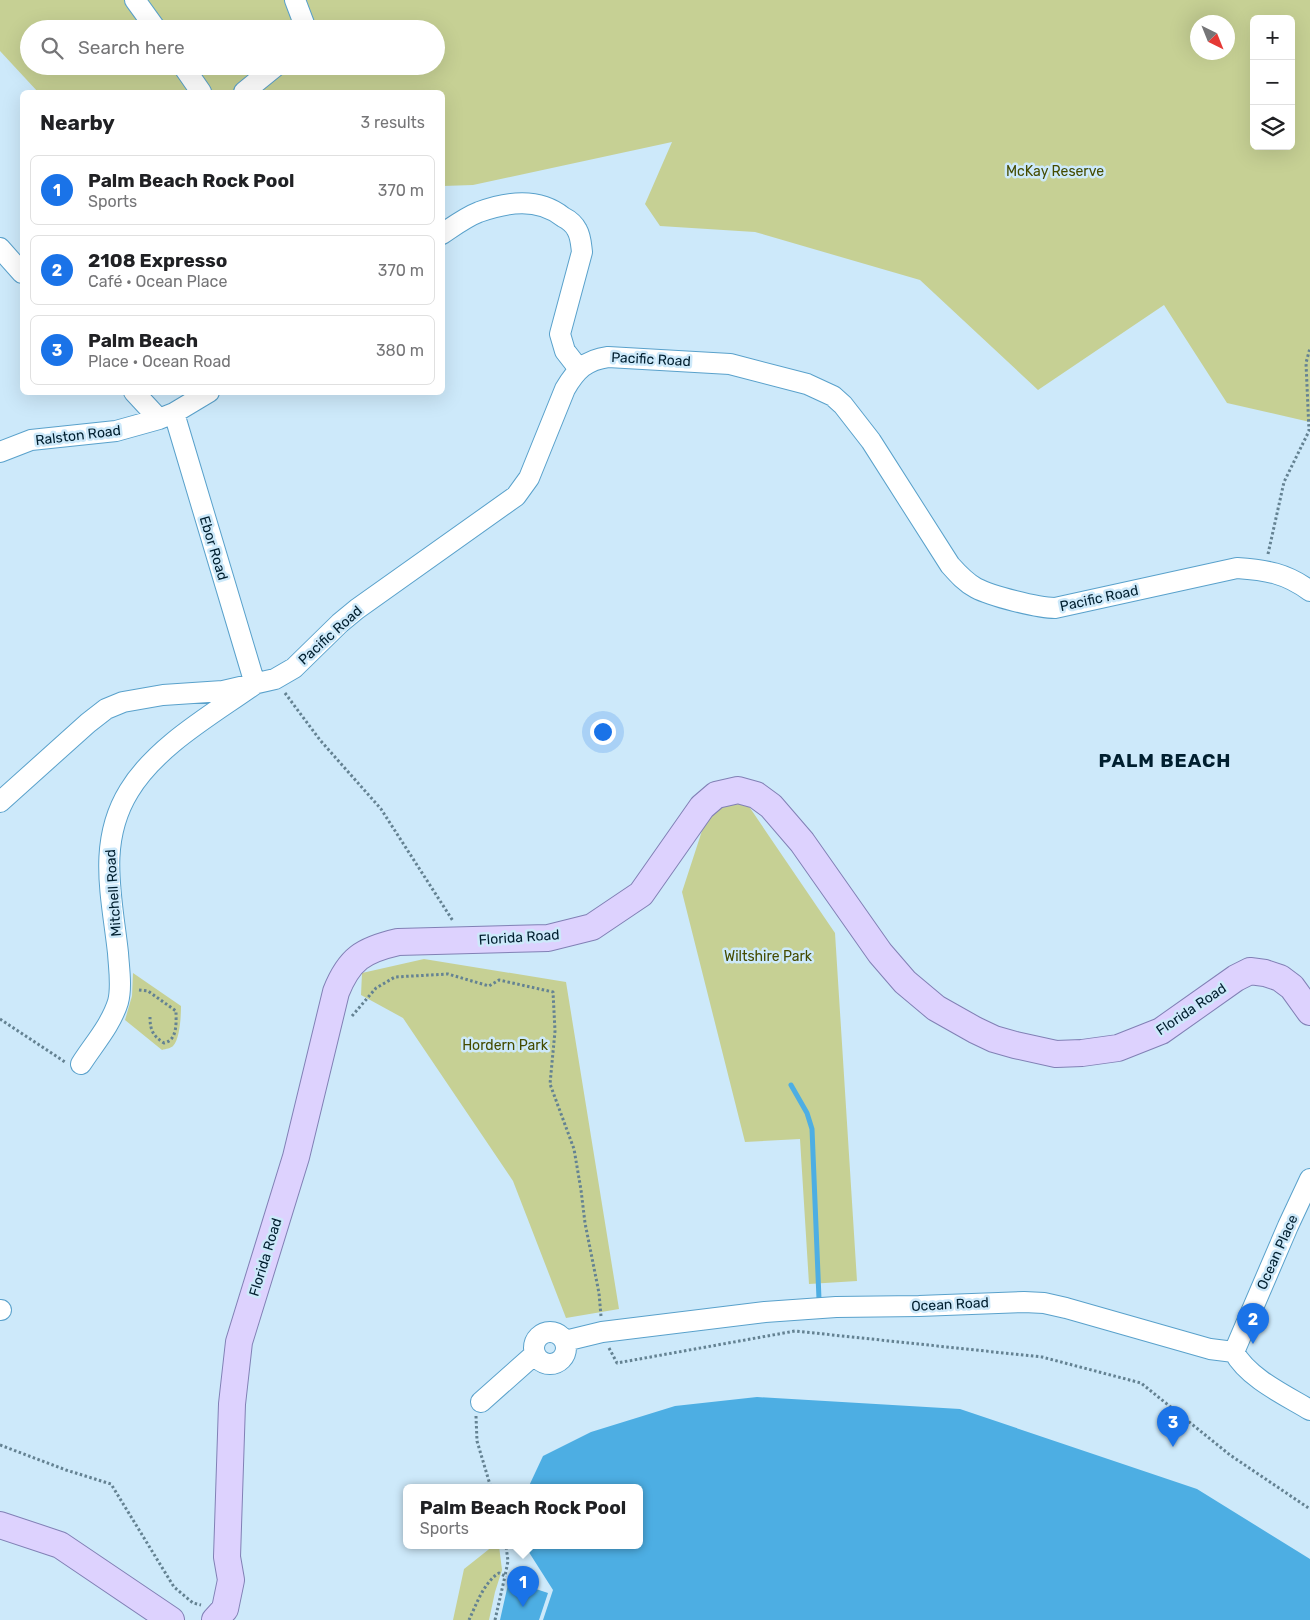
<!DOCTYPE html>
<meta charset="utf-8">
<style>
:root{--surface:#fff;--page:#f6f6f6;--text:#202124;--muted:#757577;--line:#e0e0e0;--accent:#1a73e8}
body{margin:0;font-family:Rubik,sans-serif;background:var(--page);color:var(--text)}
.controls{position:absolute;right:15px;top:15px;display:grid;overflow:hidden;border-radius:8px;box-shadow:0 5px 20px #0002}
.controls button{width:45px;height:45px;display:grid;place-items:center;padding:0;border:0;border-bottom:1px solid var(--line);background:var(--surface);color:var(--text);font:25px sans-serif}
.compass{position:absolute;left:1190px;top:15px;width:45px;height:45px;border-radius:50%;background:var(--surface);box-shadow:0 5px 20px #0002;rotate:137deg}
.you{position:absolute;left:602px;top:731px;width:18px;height:18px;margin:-12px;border:4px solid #fff;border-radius:50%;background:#1a73e8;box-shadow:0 0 0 8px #1a73e833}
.badge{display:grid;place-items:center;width:32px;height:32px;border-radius:50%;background:var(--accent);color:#fff;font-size:16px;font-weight:700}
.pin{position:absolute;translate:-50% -41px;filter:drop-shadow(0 1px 2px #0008)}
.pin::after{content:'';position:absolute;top:26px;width:18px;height:15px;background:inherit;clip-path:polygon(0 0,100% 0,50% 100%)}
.popup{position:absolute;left:403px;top:1484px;width:240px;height:65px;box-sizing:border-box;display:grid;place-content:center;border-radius:8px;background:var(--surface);filter:drop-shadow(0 1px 4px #0005);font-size:16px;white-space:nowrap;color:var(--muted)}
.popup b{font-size:19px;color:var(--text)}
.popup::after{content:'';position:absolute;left:50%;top:100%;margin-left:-10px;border:10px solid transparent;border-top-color:var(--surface)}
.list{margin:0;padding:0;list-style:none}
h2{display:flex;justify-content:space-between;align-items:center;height:65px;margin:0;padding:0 20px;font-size:21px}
h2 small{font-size:16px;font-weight:400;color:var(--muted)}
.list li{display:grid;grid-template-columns:32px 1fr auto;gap:15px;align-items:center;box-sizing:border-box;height:70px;margin:0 10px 10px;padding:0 10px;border:1px solid var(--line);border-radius:8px}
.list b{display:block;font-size:19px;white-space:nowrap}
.list p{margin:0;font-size:16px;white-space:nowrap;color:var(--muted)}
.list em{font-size:16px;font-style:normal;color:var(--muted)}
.icon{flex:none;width:28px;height:28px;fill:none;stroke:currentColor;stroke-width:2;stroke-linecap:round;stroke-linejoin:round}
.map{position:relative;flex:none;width:1310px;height:1620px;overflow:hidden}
.search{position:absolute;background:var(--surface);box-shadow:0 5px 20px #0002;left:20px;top:20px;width:425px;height:55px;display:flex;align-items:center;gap:12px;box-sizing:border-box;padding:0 18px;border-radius:28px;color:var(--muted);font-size:19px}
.panel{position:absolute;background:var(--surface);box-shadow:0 5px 20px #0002;left:20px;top:90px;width:425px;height:305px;border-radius:8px}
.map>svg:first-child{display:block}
</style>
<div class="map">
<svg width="1310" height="1620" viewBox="0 0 1310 1620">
<rect width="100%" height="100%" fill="#cde9fa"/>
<path fill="#c6d094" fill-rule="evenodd" d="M0,0h1310v422l-83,-19 -63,-98 -126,85 -118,-110 -165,-48 -95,-6 -15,-22 27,-62 -199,43 -30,1 -1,-94h-404l-38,-41zM1254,19h37v127h-37zM1198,22h30v30h-30zM29,29h407v37h-407z
M733,783l102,150 22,348 -48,3 -9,-145 -55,3 -63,-250 33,-101z
M424,959l142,23 53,327 -53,9 -53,-137 -110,-163 -42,-23 1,-22z
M133,973l48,33c0,10 -1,33 -8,40 -2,2 -7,3 -11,4l-37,-30 7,-24z
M493,1546h6l3,24 -7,22 -6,28h-36l11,-51z"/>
<path fill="#4daee3" d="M757,1397l203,12 237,80 113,70v61h-767l10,-30 -28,-44h114v-58h-111l15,-32 48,-24 84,-26z
M509,1580l39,13 -9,27h-39z"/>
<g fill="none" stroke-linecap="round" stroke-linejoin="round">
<path stroke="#4daee3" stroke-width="5" d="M791,1085l16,28 5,16 7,170"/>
<defs>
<path id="minor" d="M135,0l21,29
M295,0l11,29
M183,66l18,26
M244,92l32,-26
M442,234c12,-8 24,-17 37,-22 28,-10 59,-15 84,5 6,3 11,7 14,13 4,7 4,15 5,22l-22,82 5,17 14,18
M0,248l22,25
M134,392l25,27
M0,452l31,-12 85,-9 43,-12 15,-6 35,-21
M0,802l88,-79 18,-14 17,-7 40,-7 60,-4 52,-12 19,-11 46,-45 17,-14 159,-113 13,-18 36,-89c11,-19 21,-29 43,-32l122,7 77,20 26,12 10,9 28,36 79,124c8,9 15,17 26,23 15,8 62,20 79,20l182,-40c29,2 49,5 73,23
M81,1064c12,-19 30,-39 37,-62 4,-15 1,-33 0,-49 -6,-56 -21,-110 11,-162 27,-45 84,-77 126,-107l-81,-271
M0,1310h1
M534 1348a16 16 0 1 1 32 0a16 16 0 1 1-32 0Z
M565,1341l37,-9 163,-20 71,-5 83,-1 105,-4 20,1 22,5 144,41 24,3
M1234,1352l54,-126 22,-47
M1234,1352c14,26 51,43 76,58
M481,1402l54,-48"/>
<path id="major" d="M0,1525l60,20 111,75
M215,1620l10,-11 6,-29 -4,-23 5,-153 7,-62 57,-185 40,-165c13,-33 27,-42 62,-50l150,-4 44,-11 49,-33 61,-87 14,-12 22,-5 18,5 15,11 31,36 78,111 25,29 31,26 39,22 19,9 21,6 41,9 26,-1 36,-5 43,-17 75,-53 14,-7 15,2 15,5 12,9 18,25"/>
</defs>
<use href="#minor" stroke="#59a1cb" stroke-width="22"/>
<use href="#major" stroke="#8180b5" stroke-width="28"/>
<path stroke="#648292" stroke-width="3" stroke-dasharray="2.5 2.5" stroke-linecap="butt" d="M1268,554l16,-72 25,-51 -3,-68 4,-15
M285,693l35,47 61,69 72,112
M139,990l9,1 28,20c0,11 2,29 -12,32 -11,-7 -14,-13 -14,-26
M352,1016l24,-28 19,-11 53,-3 41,12 10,-6 54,12 2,39 -5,53 24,65 7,41 4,33 14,70 2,23
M0,1019l65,43
M609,1348l8,15 178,-32 247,26 99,26 89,72 80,54
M476,1416l1,25 14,47
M0,1445l66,25 45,14 63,103 19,16 8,2
M469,1620c7,-15 15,-38 30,-47l6,3 3,-15 -2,-15
M495,1620l10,-44"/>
<use href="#minor" stroke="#fff" stroke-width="20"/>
<use href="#major" stroke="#ddd2fe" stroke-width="26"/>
</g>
<g text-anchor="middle" stroke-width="5" stroke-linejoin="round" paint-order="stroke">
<g font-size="14" fill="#444b00" stroke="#cde9fa">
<text x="1055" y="176">McKay Reserve</text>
<text x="768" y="961">Wiltshire Park</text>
<text x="505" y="1050">Hordern Park</text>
</g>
<g font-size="14" fill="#001f2f" stroke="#cde9fa">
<text transform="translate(651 359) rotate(3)" y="5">Pacific Road</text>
<text transform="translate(78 435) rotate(-7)" y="5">Ralston Road</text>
<text transform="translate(214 548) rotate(73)" y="5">Ebor Road</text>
<text transform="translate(1099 598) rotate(-12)" y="5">Pacific Road</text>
<text transform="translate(330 635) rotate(-42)" y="5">Pacific Road</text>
<text transform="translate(113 893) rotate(-94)" y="5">Mitchell Road</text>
<text transform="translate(519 937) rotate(-4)" y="5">Florida Road</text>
<text transform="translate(1191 1009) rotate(-34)" y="5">Florida Road</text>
<text transform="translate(1277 1252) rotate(-66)" y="5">Ocean Place</text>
<text transform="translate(265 1257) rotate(-73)" y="5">Florida Road</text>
<text transform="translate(950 1304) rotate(-3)" y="5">Ocean Road</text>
</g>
<g font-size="19" font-weight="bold" letter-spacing="1" fill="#001f2f" stroke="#cde9fa">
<text x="1165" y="767">PALM BEACH</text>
</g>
</g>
</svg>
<div class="controls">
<button>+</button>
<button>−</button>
<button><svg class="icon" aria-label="layers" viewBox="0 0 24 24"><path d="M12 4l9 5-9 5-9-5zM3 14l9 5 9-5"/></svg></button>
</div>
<svg class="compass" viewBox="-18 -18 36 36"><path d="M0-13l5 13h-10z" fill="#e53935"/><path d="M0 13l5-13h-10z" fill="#757577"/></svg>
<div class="you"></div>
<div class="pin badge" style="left:523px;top:1607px">1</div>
<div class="popup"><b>Palm Beach Rock Pool</b>Sports</div>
<div class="pin badge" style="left:1253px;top:1344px">2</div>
<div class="pin badge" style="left:1173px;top:1447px">3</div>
<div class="search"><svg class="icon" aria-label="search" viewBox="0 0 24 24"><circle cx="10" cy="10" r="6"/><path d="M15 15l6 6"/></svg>Search here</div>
<section class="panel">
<h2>Nearby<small>3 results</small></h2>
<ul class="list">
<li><span class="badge">1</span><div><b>Palm Beach Rock Pool</b><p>Sports</p></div><em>370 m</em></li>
<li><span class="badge">2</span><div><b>2108 Expresso</b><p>Café · Ocean Place</p></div><em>370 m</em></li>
<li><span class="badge">3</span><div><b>Palm Beach</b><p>Place · Ocean Road</p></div><em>380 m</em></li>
</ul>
</section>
</div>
